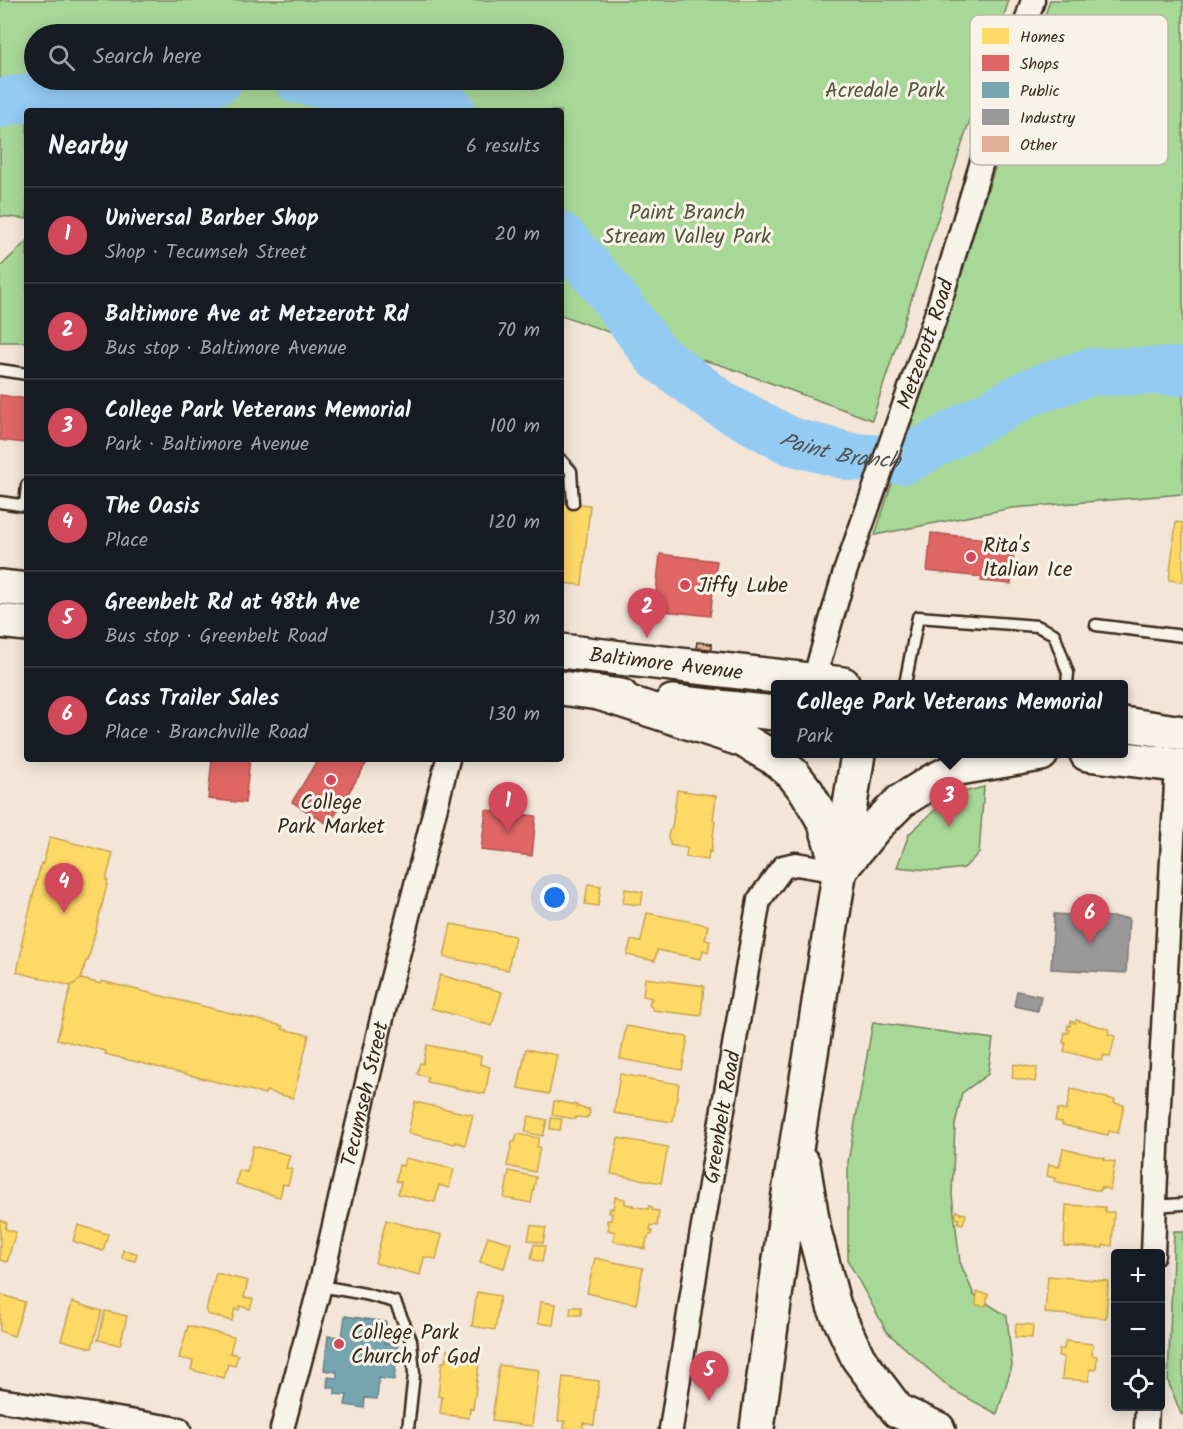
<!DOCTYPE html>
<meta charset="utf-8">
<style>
:root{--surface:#171b24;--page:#20242c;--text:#f1f3f6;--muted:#9ea1a6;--line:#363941;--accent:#d1495b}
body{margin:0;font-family:Kalam,sans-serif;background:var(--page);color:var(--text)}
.controls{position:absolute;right:18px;bottom:18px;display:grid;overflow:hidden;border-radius:6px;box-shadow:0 3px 15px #0003}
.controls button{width:54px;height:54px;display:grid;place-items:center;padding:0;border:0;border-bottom:2px solid var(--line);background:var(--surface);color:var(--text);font:30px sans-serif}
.you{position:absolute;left:555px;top:898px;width:21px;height:21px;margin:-15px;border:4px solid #fff;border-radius:50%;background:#1a73e8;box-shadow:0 0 0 9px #1a73e833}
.badge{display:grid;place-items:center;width:39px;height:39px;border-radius:50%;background:var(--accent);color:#fff;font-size:20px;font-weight:700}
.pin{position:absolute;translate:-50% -50px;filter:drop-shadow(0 2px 3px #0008)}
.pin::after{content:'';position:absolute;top:32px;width:21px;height:18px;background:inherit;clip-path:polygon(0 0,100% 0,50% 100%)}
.popup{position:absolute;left:771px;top:680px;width:357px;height:78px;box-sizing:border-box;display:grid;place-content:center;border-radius:6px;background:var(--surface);filter:drop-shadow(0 2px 4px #0005);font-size:20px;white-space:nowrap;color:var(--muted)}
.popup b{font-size:22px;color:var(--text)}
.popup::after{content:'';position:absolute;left:50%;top:100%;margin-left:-12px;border:12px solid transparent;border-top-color:var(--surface)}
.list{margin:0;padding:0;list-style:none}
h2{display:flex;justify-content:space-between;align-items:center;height:78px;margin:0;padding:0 24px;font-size:26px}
h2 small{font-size:20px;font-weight:400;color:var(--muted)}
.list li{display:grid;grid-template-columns:39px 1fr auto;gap:18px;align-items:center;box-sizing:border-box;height:96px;padding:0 24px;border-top:2px solid var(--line)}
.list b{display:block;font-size:22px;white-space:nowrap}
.list p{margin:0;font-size:20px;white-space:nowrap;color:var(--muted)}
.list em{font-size:20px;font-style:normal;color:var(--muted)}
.icon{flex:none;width:33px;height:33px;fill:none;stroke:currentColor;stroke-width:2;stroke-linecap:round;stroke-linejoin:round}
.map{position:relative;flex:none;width:1183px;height:1429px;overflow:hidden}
.search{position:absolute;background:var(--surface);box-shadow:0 3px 15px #0003;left:24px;top:24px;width:540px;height:66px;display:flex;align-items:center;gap:15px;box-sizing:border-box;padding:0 21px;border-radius:33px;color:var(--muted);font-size:22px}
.panel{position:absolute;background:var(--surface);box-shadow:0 3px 15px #0003;left:24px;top:108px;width:540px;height:654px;border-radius:6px}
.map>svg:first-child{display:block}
</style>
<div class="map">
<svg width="1183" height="1429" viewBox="0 0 1183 1429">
<rect width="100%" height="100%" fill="#f3e5d8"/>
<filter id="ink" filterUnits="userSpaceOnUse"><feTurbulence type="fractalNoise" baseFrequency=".0167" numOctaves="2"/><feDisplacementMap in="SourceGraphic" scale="12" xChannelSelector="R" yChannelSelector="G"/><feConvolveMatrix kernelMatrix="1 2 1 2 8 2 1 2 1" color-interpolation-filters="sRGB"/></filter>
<g filter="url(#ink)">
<path fill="#a8d898" stroke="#72815b" stroke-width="1.5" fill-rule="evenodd" d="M0,0h1009l-137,420 -151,-55 -76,-20 -84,-30v-204h-534v108l-27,-3zM554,34v46h-520v-46z
M1050,0h133v494l-171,14 -137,27z
M27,241v101h-27v-75z
M984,787l-5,66 -15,15 -25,3 -42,-4 12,-33 37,-34 14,-7z
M873,1022l120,17 -5,35 -26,19 -7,32 -3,70 8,67 14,33 33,21 5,50 -15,48 -46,-25 -64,-57 -39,-71v-99z
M1174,1231h9v184l-2,-1 -13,-33z"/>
<path fill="#ffd966" stroke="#c4a450" stroke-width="1.5" d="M561,503l29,2 -8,80 -21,-2z
M1176,522l7,1v59l-14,-2z
M677,790l39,6 -3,25h2l-4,31 -2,-1 -1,9 -22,-3 1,-9 -17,-3v-4l-2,-3 1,-7 3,-3z
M50,837l63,16 -7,27 2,1 -20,80h-2l-5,18 -10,7 -54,-14 6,-27h-2l20,-82 2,1z
M588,884l13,2 -3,20 -13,-2z
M625,889l18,3 -2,13 -18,-2z
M647,913l61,12 -3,15 5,1 -2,11 -5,-2 -2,9 -44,-9 -2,11 -28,-6 4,-15 10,2z
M451,924l64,12 -7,34 -64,-13z
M440,975l62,17 -10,34 -61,-18z
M645,978l59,8 -3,30 -48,-6v-2l-2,-1 -2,-2 1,-5h2v-2l-9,-2z
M81,979l20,5v-3l182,45 -1,3 27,6 -16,63 -27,-7 -1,3 -160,-40 1,-3 -49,-12 14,-53z
M1076,1020l33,9 -1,5 7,2 -5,21 -6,-2 -2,6 -38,-10 2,-8h-3l2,-11 3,1 1,-3 -2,-1 1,-4 2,1 1,-5 4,2z
M626,1026l62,11 -6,33 -62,-11z
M427,1045l54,11 -1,8 10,3 -5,27 -58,-12 1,-5 -11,-3 3,-11 3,1z
M526,1049l31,6 -8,39 -31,-6z
M1014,1064l23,4 -2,14 -23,-4z
M620,1074l59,10 -6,38 -59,-9z
M1071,1089l44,11 -1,3 10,2 -6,28 -9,-2 -1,4 -46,-10v-3l-7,-1 3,-12 8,2z
M554,1101l23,4v2l12,2 -1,1 2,1 -1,5h-2v2l-11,-1v2l-24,-4z
M415,1102l58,13 -8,30 -9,-3 -1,2 -47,-11z
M529,1116l18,4 -4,16 -18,-4z
M551,1118l11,1 -2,11 -10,-1z
M517,1134l22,4 -2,9h3l-5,25 -28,-6 5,-24h3z
M618,1138l50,9 -7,36 -50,-9z
M253,1146l37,9 -4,13 6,1 -4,16 -5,-1 -3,13 -37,-10v-1l-7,-2 3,-14 8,2z
M1063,1149l42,9 -1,2 11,2 -5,28 -9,-3 -1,4 -46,-10 1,-3 -8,-2 2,-12 10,3z
M405,1158l49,11 -5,19 -10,-3 -4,17 -37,-8 3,-12 -5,-1 3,-16 4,1z
M509,1171l27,6 -5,26 -27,-5z
M615,1197l10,2v5l8,1 -1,1 16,3 1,-3 3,1v3l7,1 -2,15 -6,-1 -1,6h2v4h-3l-1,3h-1l-2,11 -32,-8 2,-9 -7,-2 1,-6 -2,-1v-3h4l1,-7h-3l1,-5 3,1z
M1066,1205l39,2v5h9l-2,34 -9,-1v3l-39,-2z
M957,1211l4,3v-1l5,1 -3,10 -5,-1 1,-4 -4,-2z
M0,1220l7,3 -2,6 11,3 -9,30 -7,-2z
M386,1220l56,15 -6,24 -12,-2 -4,18 -45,-12z
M78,1225l30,9 -5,17 -30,-10z
M531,1225l15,3 -3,15 -15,-3z
M488,1236l23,7 -7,25 -24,-6z
M534,1244l11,2 -3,16 -11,-3z
M123,1250l14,3 -2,8 -13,-3z
M595,1258l48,10 -7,36 -49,-11z
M216,1273l32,8 -4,16 9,2 -3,10 -10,-3 -1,4 -4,-1 -3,12 -25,-7v-4h-1z
M1048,1276l60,5 -2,37 -61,-5z
M477,1292l23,4 -5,34 -23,-4z
M977,1292l11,2 -2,12 -10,-1z
M0,1294l25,8 -11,34 -14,-5z
M72,1302l30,9 -10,37 -31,-8z
M541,1302l15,2 -3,21 -15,-2z
M571,1307h10v8h-11z
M105,1311l22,5 -7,29 -22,-5z
M1016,1324l17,1 -1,13 -17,-1z
M188,1326l46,11 -4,16 8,2 -3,11 -7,-2 -4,14 -33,-8 2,-9 -14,-3z
M1065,1341l28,3 -1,11 5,1 -1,14 -6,-1 -1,12 -27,-2 2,-22 -6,-1 1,-7h5z
M447,1350l28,4 -1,10h5l-6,45 -3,-1 -1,10 -29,-4 2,-17 -4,-1 4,-34h3z
M499,1365l40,5 -7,56 -40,-5z
M563,1377l36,4 -5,44 -11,-2v6h-19l1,-8h-7z"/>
<path fill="#e06666" stroke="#ae5450" stroke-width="1.5" d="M0,395l27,4v36h-2l-1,8 -24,-3z
M931,533l84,9 -4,42 -30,-3 1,-4 -55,-6z
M660,554l57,7 -7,55 -56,-6z
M212,759h38l-5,44 -37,-4z
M318,759h51l-40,66 -37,-23z
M486,810l50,6 -4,40 -51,-6z"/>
<path fill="#76a5af" stroke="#648084" stroke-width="1.5" d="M345,1316l41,6 -2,21 14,2 -4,35 -15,-2 -2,21 -12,-1 -1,10 -19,-3 2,-10 -12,-1v-6l-8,-1 1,-10 9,1v-6l-13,-2 4,-34 14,1z"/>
<path fill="#999" stroke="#7d7874" stroke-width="1.5" d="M1054,914l75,4 -3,55 -75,-4z
M1017,991l24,5 -3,15 -24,-5z"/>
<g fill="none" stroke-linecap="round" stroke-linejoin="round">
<g stroke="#94cbf3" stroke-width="48">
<path d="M298,80l146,23 8,8"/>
<path d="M0,104l12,-4 207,-20"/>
<path id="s1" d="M561,236l45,51 51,69 61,46 72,39 62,16 53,3 125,-68 59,-20 78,-1 16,1"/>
</g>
</g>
<path fill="#e3ae97" stroke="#3b2a1e" stroke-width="1.5" d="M697,642l15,2v5l-16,-1z"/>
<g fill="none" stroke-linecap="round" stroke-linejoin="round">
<defs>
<path id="service" d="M0,370l27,4
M561,460l10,11 2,32
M0,502l27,4
M25,505l2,-20
M1096,625l87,11
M905,684l13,-67 119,9 17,8 14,39 -1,11
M1154,1206l29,-2
M320,1286l45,8 30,8 16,38 3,34 -6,55"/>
<g id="minor">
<path id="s2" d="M814,684l5,-22 26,-90 91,-257 54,-180 43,-135"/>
<path d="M1153,1254l5,-132 19,-357"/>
<path d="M0,1400l179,29"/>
<path id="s3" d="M282,1429l38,-143 63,-272 65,-255"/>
<path id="s4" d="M671,1429l29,-186 59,-343 24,-33 13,-3 43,7"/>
<path d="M1146,1429l1,-23"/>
</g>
<g id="primary">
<path d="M0,587l27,3"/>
<path d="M0,621l27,3"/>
<path id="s5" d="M561,651l282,33"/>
<path d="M561,688l60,8"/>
<path d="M599,693l144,47 31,18 19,16 14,18 18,31 12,41"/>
<path d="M672,702l103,11"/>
<path d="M1123,724l60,9"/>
<path d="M1087,754l96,12"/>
<path d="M840,870l35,-43 26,-26 30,-19 28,-14 82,-14"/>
<path d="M803,1164l11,67 20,75 24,52 40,53 40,18"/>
<path d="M757,1429l31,-229 70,-446"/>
</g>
</defs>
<use href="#service" stroke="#3b2a1e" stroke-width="15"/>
<use href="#minor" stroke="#3b2a1e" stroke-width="27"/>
<use href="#primary" stroke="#3b2a1e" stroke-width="38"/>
<use href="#service" stroke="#f7f3e8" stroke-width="10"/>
<use href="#minor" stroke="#f7f3e8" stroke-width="22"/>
<use href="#primary" stroke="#f7f3e8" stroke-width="33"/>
</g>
</g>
<g fill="#d1495b" stroke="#f7f3e8" stroke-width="2">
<circle cx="971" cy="557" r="6"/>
<circle cx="685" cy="585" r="6"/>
<circle cx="331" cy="780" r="6"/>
<circle cx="339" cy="1344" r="6"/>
</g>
<g text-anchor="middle" stroke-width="6" stroke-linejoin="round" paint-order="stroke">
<g font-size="21" fill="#56563c" stroke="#f7f3e8">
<text x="885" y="97">Acredale Park</text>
<text x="687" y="219">Paint Branch<tspan x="687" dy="24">Stream Valley Park</tspan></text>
</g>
<g font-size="21" fill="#3b2a1e" stroke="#f7f3e8">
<text dy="7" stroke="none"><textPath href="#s2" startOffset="358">Metzerott Road</textPath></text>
<text dy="7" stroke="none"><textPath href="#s5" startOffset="106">Baltimore Avenue</textPath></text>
<text dy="7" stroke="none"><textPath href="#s3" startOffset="345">Tecumseh Street</textPath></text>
<text dy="7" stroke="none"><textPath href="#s4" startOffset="316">Greenbelt Road</textPath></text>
</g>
<g font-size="21" fill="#3b2a1e" stroke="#f7f3e8" text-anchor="start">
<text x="983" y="552">Rita's<tspan x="983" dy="24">Italian Ice</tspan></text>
<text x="697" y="592">Jiffy Lube</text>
<text x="331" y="809" text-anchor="middle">College<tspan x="331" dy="24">Park Market</tspan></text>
<text x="351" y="1339">College Park<tspan x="351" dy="24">Church of God</tspan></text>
</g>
<g font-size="22" font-style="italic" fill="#515253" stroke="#f7f3e8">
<text dy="8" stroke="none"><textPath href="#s1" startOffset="364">Paint Branch</textPath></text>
</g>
</g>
<rect x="970" y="15" width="198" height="150" rx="9" fill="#f7f3e8" stroke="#bfb7ab" stroke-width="1.5"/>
<rect x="982" y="28" width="27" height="16" fill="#ffd966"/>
<rect x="982" y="55" width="27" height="16" fill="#e06666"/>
<rect x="982" y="82" width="27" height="16" fill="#76a5af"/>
<rect x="982" y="109" width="27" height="16" fill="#999"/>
<rect x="982" y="136" width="27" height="16" fill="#e3ae97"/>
<g font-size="16" fill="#3b2a1e">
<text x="1020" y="42">Homes</text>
<text x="1020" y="69">Shops</text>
<text x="1020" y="96">Public</text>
<text x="1020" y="123">Industry</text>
<text x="1020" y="150">Other</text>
</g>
</svg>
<div class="controls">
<button>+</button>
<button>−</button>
<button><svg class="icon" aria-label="locate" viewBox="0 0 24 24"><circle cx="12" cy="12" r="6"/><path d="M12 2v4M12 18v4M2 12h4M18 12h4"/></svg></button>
</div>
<div class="you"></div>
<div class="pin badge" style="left:508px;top:832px">1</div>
<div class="pin badge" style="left:647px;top:638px">2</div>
<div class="pin badge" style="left:949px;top:827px">3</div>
<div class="popup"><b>College Park Veterans Memorial</b>Park</div>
<div class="pin badge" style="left:64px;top:913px">4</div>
<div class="pin badge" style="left:709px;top:1401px">5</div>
<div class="pin badge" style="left:1090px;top:944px">6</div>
<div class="search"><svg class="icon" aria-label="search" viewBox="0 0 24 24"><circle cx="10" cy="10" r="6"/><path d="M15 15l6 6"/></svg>Search here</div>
<section class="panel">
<h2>Nearby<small>6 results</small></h2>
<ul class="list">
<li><span class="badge">1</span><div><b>Universal Barber Shop</b><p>Shop · Tecumseh Street</p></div><em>20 m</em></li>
<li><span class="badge">2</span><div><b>Baltimore Ave at Metzerott Rd</b><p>Bus stop · Baltimore Avenue</p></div><em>70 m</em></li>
<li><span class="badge">3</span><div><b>College Park Veterans Memorial</b><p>Park · Baltimore Avenue</p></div><em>100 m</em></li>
<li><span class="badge">4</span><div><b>The Oasis</b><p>Place</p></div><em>120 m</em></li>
<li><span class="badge">5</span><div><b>Greenbelt Rd at 48th Ave</b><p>Bus stop · Greenbelt Road</p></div><em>130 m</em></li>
<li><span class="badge">6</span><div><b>Cass Trailer Sales</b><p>Place · Branchville Road</p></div><em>130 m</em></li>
</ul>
</section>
</div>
